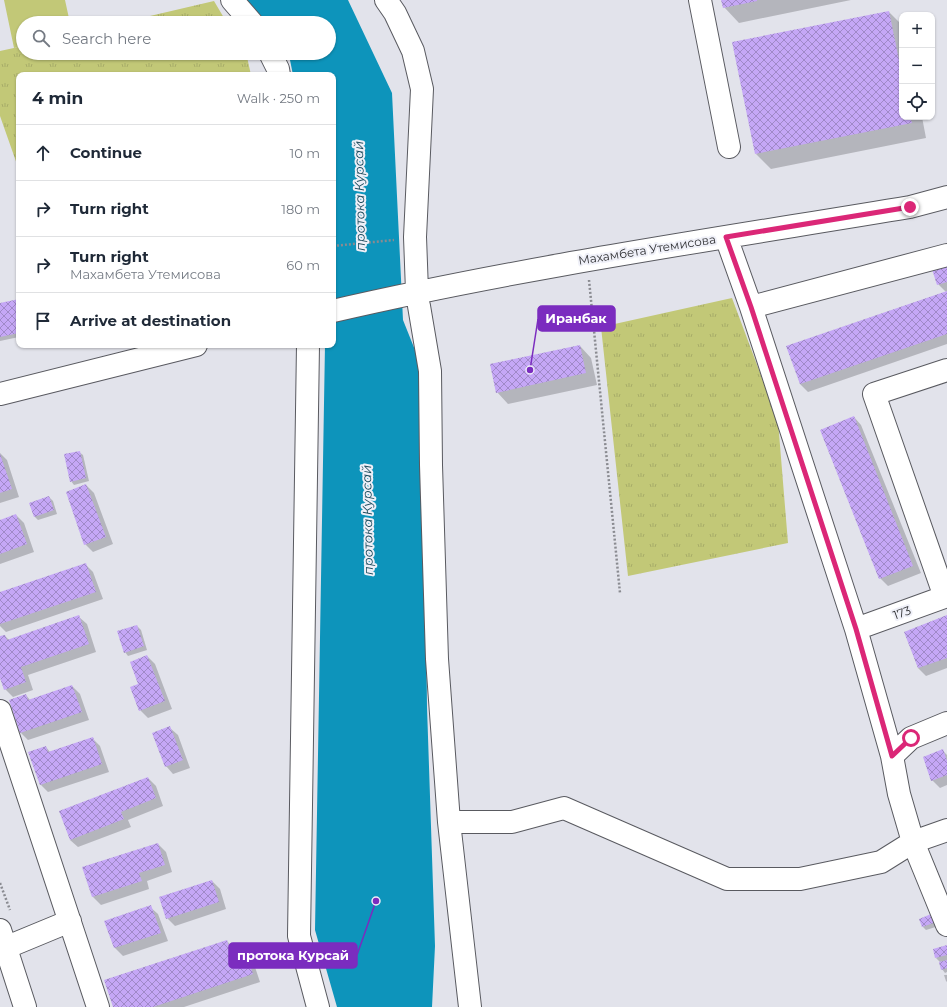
<!DOCTYPE html>
<meta charset="utf-8">
<style>
:root{--surface:#fff;--page:#f6f6f7;--text:#1f2937;--muted:#747a83;--line:#e0e1e3}
body{margin:0;font-family:Montserrat,sans-serif;background:var(--page);color:var(--text)}
.controls{position:absolute;right:12px;top:12px;display:grid;overflow:hidden;border-radius:8px;box-shadow:0 1px 3px #0004}
.controls button{width:36px;height:36px;display:grid;place-items:center;padding:0;border:0;border-bottom:1px solid var(--line);background:var(--surface);color:var(--text);font:20px sans-serif}
.stop{position:absolute;width:12px;height:12px;margin:-9px;border:3px solid #db2777;border-radius:50%;background:#fff}
.stop.end{background:#db2777;border-color:#fff;box-shadow:0 1px 4px #0008}
.list{margin:0;padding:0;list-style:none}
h2{display:flex;justify-content:space-between;align-items:center;height:52px;margin:0;padding:0 16px;font-size:17px}
h2 small{font-size:13px;font-weight:400;color:var(--muted)}
.list li{display:grid;grid-template-columns:26px 1fr auto;gap:12px;align-items:center;box-sizing:border-box;height:56px;padding:0 16px;border-top:1px solid var(--line)}
.list b{display:block;font-size:15px;white-space:nowrap}
.list p{margin:0;font-size:13px;white-space:nowrap;color:var(--muted)}
.list em{font-size:13px;font-style:normal;color:var(--muted)}
.icon{flex:none;width:22px;height:22px;fill:none;stroke:currentColor;stroke-width:2;stroke-linecap:round;stroke-linejoin:round}
.map{position:relative;flex:none;width:947px;height:1007px;overflow:hidden}
.search{position:absolute;background:var(--surface);box-shadow:0 1px 3px #0004;left:16px;top:16px;width:320px;height:44px;display:flex;align-items:center;gap:10px;box-sizing:border-box;padding:0 14px;border-radius:22px;color:var(--muted);font-size:15px}
.panel{position:absolute;background:var(--surface);box-shadow:0 1px 3px #0004;left:16px;top:72px;width:320px;height:276px;border-radius:8px}
.map>svg:first-child{display:block}
</style>
<div class="map">
<svg width="947" height="1007" viewBox="0 0 947 1007">
<defs>
<pattern id="park-tufts" width="24" height="20" patternUnits="userSpaceOnUse"><rect width="24" height="20" fill="#c2c877"/><path d="M3 7l-1-3M5 7V3M7 7l1-3M15 17l-1-3M17 17v-4M19 17l1-3" fill="none" stroke="#a7ac68"/></pattern>
<pattern id="building-cross-hatch" width="8" height="8" patternUnits="userSpaceOnUse"><rect width="8" height="8" fill="#c5a7f6"/><path d="M0 0l8 8M0 8l8-8" fill="none" stroke="#a089c8"/></pattern>
</defs>
<rect width="100%" height="100%" fill="#e2e3eb"/>
<path fill="#c2c877" d="M4,0h61l5,23h-47v23l-9,2z"/>
<path fill="url(#park-tufts)" d="M214,1l13,22h-107z
M23,46v7h222l2,4 4,18h-232v95l-19,-54v-65z
M732,298l46,123 10,122 -160,33 -27,-249z"/>
<path fill="#0d94bb" d="M246,0h102l44,93 11,227 20,50 4,337 8,239 -3,61h-95l-22,-77 10,-585h8v-270h-40l-3,-15 -5,-7h44v-30h-66z"/>
<path fill="#0003" d="M722,0h129l-112,23 -15,-16z
M889,12l13,13v92h20l4,21 -155,31 -15,-15z
M947,261v83l-139,48 -8,-8 -12,-38 158,-54 -8,-8z
M19,300v37l-19,4v-37z
M580,346l11,12 6,27 -89,19 -11,-12z
M854,417l7,8 60,148 -33,13 -8,-8z
M79,452l4,3 6,26 -15,4 -3,-4z
M0,453l7,7 12,37 -19,6z
M86,485l8,8 19,51 -20,8 -8,-8z
M49,497l4,4 4,13 -19,6 -4,-4z
M16,515l8,8 10,29 -34,12v-43z
M85,564l8,8 10,27 -97,33 -6,-6v-33z
M79,617l8,7 9,28 -68,23 5,15 -20,7 -8,-8 -5,-14v-37l5,-2 4,4z
M947,617v51l-21,8 -8,-8 -13,-36z
M137,626l4,4 6,20 -19,6 -3,-4z
M147,656l8,8 17,45 -24,9 -8,-8 -1,-25z
M72,686l8,8 9,26 -61,20 -7,-7 5,-38 4,5z
M170,728l8,7 12,33 -17,6 -7,-8z
M92,738l8,8 9,26 -61,20 -7,-7 5,-38 4,5z
M943,751l4,4v30l-7,3 -8,-8z
M148,778l8,8 7,20 -35,14 3,7 -53,20 -8,-7z
M158,844l8,8 6,20 -25,9 2,8 -48,16 -8,-8 -9,-29z
M212,881l8,8 6,20 -51,17 -8,-8z
M150,907l8,7 10,27 -45,15 -8,-8 -10,-26z
M920,919l22,6 -16,5 -3,-3z
M227,941l7,8 4,13 9,-3 8,8 5,15 -76,25h-70z
M947,946v26l-2,1 -3,-4 -1,-6 -5,-5z
M944,975h3v7l-1,-1z"/>
<path fill="url(#building-cross-hatch)" d="M721,0h36v1l-34,7z
M889,11l13,64v42h8l2,6 -157,31 -23,-112z
M947,260v22l-10,3 -6,-19z
M947,291v43l-147,50 -14,-38z
M19,299v34l-19,4v-34z
M580,345l6,28 -90,20 -6,-29z
M854,416l59,150 -34,13 -59,-149z
M80,451l6,27 -16,4 -6,-28z
M0,454l12,35 -12,4z
M86,484l20,53 -22,8 -18,-53z
M49,496l5,14 -20,7 -5,-14z
M16,514l11,30 -27,10v-34z
M86,563l10,29 -96,32v-32z
M79,615l10,29 -68,23 5,15 -22,8 -4,-12v-42l5,-1 2,5z
M947,615v43l-29,10 -14,-36z
M137,625l7,21 -20,7 -7,-22z
M147,655l18,46 -26,10 -9,-24 8,-3 -8,-22z
M72,685l10,27 -62,21 -11,-33 17,-6 2,6z
M170,726l13,34 -18,7 -13,-34z
M93,737l9,27 -62,21 -12,-33 18,-6 2,6z
M943,749l4,12v14l-16,6 -8,-24z
M148,777l8,21 -35,14 3,7 -54,21 -11,-29z
M158,843l7,22 -26,8 3,8 -50,16 -10,-30z
M212,880l7,22 -53,17 -7,-22z
M151,905l10,28 -47,15 -10,-27z
M936,912l3,9 -17,6 -3,-8z
M227,940l7,22 14,-4 5,16 -100,33h-40l-9,-27z
M947,945v10l-12,3 -2,-9z
M947,960v8l-6,2 -2,-8z"/>
<g fill="none" stroke-linecap="round" stroke-linejoin="round">
<defs>
<path id="minor" d="M232,0l20,23
M386,0l9,13 18,38 9,38 -7,148 2,54
M700,0l29,147
M270,53l8,16 1,6
M726,237l25,70 105,322 36,127 7,38 14,48 34,83
M419,306l11,65 1,94 6,194 12,163 21,185
M751,307l196,-52
M333,311c190,-44 384,-72 577,-104l37,-10
M308,345l-9,591 19,71
M0,394l196,-49
M945,597l-71,-203 73,-24
M856,629l91,-33
M0,711l98,296
M892,756l19,-18 36,-15
M449,822h63l52,-14 163,71h73l81,-17 32,-20 34,-12
M0,930l25,77
M0,950l70,-29"/>
</defs>
<use href="#minor" stroke="#595a60" stroke-width="24"/>
<path stroke="#8a8b91" stroke-width="2.5" stroke-dasharray="2 2" stroke-linecap="butt" d="M333,246l61,-6
M589,280l31,313
M0,883l10,27"/>
<use href="#minor" stroke="#fff" stroke-width="22"/>
</g>
<g fill="none" stroke-linecap="round" stroke-linejoin="round">
<path stroke="#db2777" stroke-width="5" d="M910,207l-184,30 25,70 105,322 36,127 19,-18"/>
</g>
<g text-anchor="middle" stroke-width="4" stroke-linejoin="round" paint-order="stroke">
<g font-size="12" fill="#303134" stroke="#eff0f8">
<text transform="translate(647 250) rotate(-9)" y="4">Махамбета Утемисова</text>
<text transform="translate(902 613) rotate(-20)" y="4">173</text>
</g>
<g font-size="13" font-style="italic" fill="#1b4a5b" stroke="#eff0f8">
<text transform="translate(359 196) rotate(-91)" y="5">протока Курсай</text>
<text transform="translate(367 520) rotate(-91)" y="5">протока Курсай</text>
</g>
</g>
<path fill="none" stroke="#7b2cbf" stroke-width="1.5" d="M530 370L538 319M376 901L357 955"/>
<g fill="#7b2cbf" stroke="#eff0f8" stroke-width="1.5">
<circle cx="530" cy="370" r="4"/>
<circle cx="376" cy="901" r="4"/>
</g>
<g fill="#7b2cbf" stroke="#7b2cbf" stroke-width="1.5">
<rect x="538" y="306" width="77" height="25" rx="4"/>
<rect x="229" y="943" width="128" height="25" rx="4"/>
</g>
<g font-size="13" text-anchor="middle" font-weight="bold" fill="#fff">
<text x="576" y="323">Иранбак</text>
<text x="293" y="960">протока Курсай</text>
</g>
</svg>
<div class="controls">
<button>+</button>
<button>−</button>
<button><svg class="icon" aria-label="locate" viewBox="0 0 24 24"><circle cx="12" cy="12" r="6"/><path d="M12 2v4M12 18v4M2 12h4M18 12h4"/></svg></button>
</div>
<div class="stop" style="left:911px;top:738px"></div>
<div class="stop end" style="left:910px;top:207px"></div>
<div class="search"><svg class="icon" aria-label="search" viewBox="0 0 24 24"><circle cx="10" cy="10" r="6"/><path d="M15 15l6 6"/></svg>Search here</div>
<section class="panel">
<h2>4 min<small>Walk · 250 m</small></h2>
<ul class="list">
<li><svg class="icon" aria-label="ahead" viewBox="0 0 24 24"><path d="M12 20V5M6 11l6-6 6 6"/></svg><div><b>Continue</b></div><em>10 m</em></li>
<li><svg class="icon" aria-label="right" viewBox="0 0 24 24"><path d="M7 20v-9h11M14 6l5 5-5 5"/></svg><div><b>Turn right</b></div><em>180 m</em></li>
<li><svg class="icon" aria-label="right" viewBox="0 0 24 24"><path d="M7 20v-9h11M14 6l5 5-5 5"/></svg><div><b>Turn right</b><p>Махамбета Утемисова</p></div><em>60 m</em></li>
<li><svg class="icon" aria-label="arrive" viewBox="0 0 24 24"><path d="M6 21V4h12l-3 4 3 4H6"/></svg><div><b>Arrive at destination</b></div></li>
</ul>
</section>
</div>
